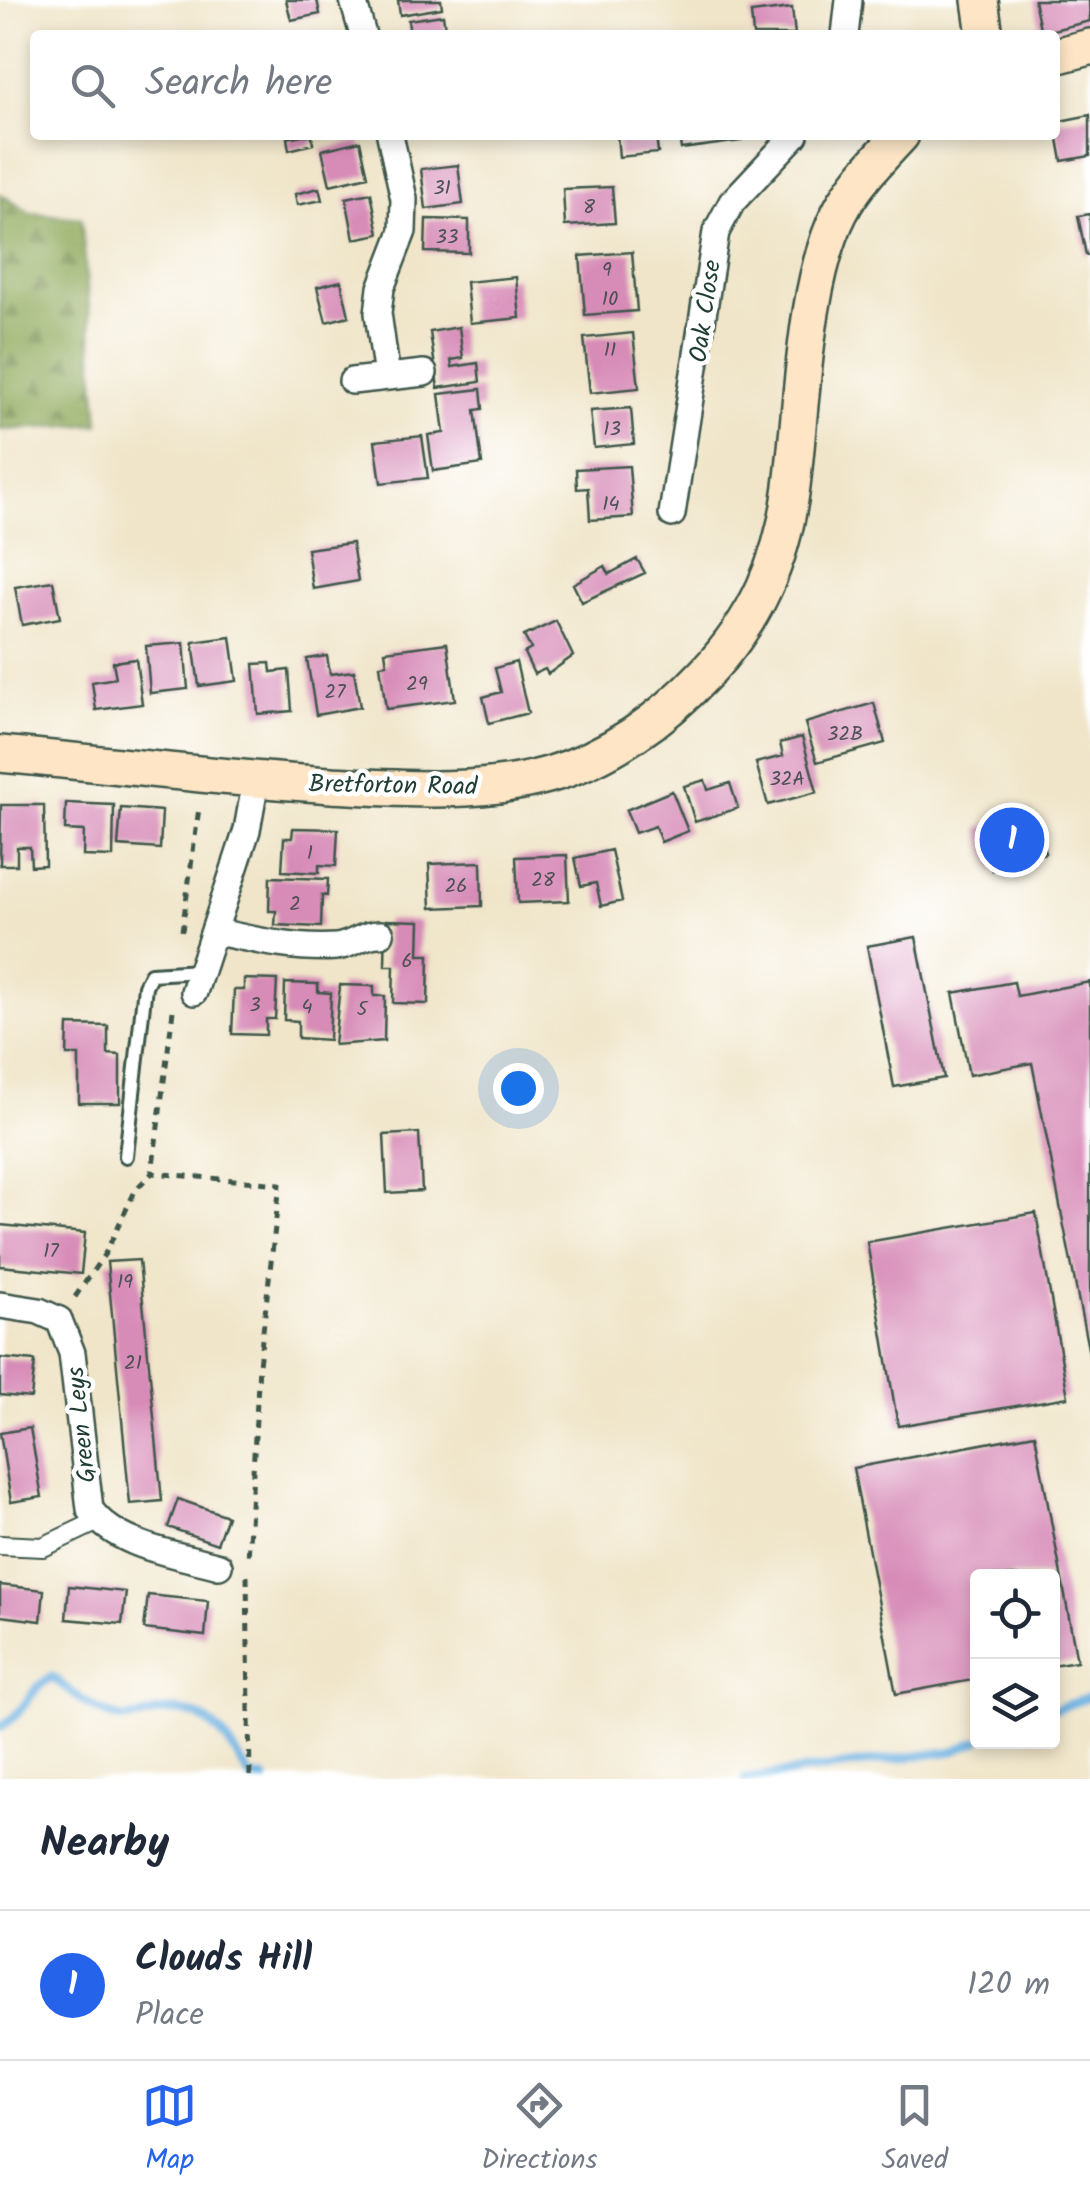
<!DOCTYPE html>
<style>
:root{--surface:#fff;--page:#f6f6f7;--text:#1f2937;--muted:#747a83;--line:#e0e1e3;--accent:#2563eb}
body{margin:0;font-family:Kalam,sans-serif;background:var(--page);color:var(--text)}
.controls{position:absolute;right:30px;bottom:30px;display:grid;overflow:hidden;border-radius:10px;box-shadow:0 5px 15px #0003}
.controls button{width:90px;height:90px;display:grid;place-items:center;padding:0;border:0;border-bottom:2px solid var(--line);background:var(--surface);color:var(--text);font:50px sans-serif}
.you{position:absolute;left:518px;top:1088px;width:35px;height:35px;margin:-25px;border:8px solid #fff;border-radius:50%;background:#1a73e8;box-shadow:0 0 0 15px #1a73e833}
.badge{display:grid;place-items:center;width:65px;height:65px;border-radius:50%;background:var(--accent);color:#fff;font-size:32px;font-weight:700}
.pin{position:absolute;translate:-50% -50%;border:5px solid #fff;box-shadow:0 2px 10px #0006}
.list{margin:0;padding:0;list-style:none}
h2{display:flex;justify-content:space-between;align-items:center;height:130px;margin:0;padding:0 40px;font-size:42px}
h2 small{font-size:32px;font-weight:400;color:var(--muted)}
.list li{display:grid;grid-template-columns:65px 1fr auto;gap:30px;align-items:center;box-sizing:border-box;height:150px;padding:0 40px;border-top:2px solid var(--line)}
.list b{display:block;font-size:38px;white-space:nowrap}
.list p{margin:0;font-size:32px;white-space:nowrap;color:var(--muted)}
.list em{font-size:32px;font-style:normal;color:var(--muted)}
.icon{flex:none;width:55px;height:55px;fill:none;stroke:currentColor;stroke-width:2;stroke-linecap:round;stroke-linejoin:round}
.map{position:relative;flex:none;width:1090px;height:1779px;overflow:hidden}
.search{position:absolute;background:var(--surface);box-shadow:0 5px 15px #0003;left:30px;right:30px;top:30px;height:110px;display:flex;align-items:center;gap:25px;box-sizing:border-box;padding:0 35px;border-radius:10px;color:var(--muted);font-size:38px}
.sheet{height:280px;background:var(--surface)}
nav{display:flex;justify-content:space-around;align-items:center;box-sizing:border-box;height:140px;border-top:2px solid var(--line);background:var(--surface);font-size:28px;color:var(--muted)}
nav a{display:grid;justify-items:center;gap:5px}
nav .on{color:var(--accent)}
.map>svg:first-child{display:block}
</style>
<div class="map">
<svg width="1090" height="1779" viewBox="0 0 1090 1779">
<defs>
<pattern id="forest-firs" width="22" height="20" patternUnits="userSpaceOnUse" patternTransform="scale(2.5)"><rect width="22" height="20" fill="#8ea95a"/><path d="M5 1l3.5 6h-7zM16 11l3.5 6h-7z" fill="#738b4b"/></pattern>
</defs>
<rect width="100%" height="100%" fill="#fff"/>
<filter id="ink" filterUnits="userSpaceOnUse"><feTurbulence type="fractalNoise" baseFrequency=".01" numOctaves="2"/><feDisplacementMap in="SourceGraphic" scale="20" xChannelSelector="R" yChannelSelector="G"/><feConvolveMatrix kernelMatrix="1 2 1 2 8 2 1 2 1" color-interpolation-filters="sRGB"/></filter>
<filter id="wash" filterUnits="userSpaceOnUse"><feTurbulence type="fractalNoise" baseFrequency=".0048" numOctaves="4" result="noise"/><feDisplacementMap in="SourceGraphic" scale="40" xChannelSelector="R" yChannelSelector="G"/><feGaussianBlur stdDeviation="2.25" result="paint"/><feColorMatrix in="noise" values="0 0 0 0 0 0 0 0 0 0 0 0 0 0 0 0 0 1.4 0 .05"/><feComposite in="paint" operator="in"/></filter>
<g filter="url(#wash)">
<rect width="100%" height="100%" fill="#f0e5c9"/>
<path fill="url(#forest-firs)" stroke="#567347" stroke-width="2.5" d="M0,194l30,19 51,5 18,206 -99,6z"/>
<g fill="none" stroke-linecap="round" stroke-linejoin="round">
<path stroke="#68afdf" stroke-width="9" d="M1052,1710l38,-13
M0,1727c27,-15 27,-37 52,-50 20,16 41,34 67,41 11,3 27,-3 38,-6 51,-9 70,26 93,65l15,2
M745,1779l209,-28 24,-10"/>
</g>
<g id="blocks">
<path fill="#d78bb7" d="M286,0h31l3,14 -29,6z
M398,0h43l1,8 -42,7z
M1034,0h55l1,21 -49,12z
M792,8l3,27h-42l-2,-22z
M443,15l3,20h-36l-2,-15z
M1090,115v41l-28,5 -7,-39z
M302,135h10l1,9 -24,6 -2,-12z
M617,135h39l2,18 -39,4z
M679,135h61l1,6 -60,8z
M360,141l8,35 -38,9 -8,-35z
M458,165l5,39 -37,5 -5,-40z
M612,187l3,36 -50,3 -2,-37z
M319,188l3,12 -25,5 -2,-11z
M371,193l8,41 -25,5 -8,-41z
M1090,214v41h-4l-8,-39z
M426,219l43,1v33l-44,-1z
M632,252l5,59 -52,4 -5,-59z
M516,277l4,41 -50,5 -4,-41z
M341,281l8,35 -23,6 -9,-35z
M459,327l4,31 -12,2 1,7 26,-4 2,19 -42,6 -8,-56z
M633,333l6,55 -49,5 -6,-55z
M481,389l2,20 -8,1 7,54 -49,7 -5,-36 16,-2 -5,-39z
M631,408l3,36 -40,4 -4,-37z
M422,436l6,42 -47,5 -6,-42z
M629,466l4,51 -43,3 -2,-32 -11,1 -1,-20z
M352,543l6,38 -45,8 -6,-40z
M637,559l8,14 -63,29 -9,-18 32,-18 4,8z
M53,581l7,37 -38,7 -7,-38z
M556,621l17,35 -25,18 -3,-5 -11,5 -10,-21 7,-4 -7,-13z
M231,637l6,44 -38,5 -6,-44z
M184,643l4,46 -38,4 -4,-47z
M447,643l8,57 -69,9 -6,-44 7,-1 -2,-13z
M327,656l3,18 24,-3 6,36 -44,8 -9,-56z
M136,659l6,45 -46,6 -4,-28 24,-4 -3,-16z
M516,662l12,51 -39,10 -6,-26 18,-5 -6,-24z
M270,663l1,9 18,-2 3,41 -34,3 -4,-50z
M874,703l11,40 -68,19 -12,-39z
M802,737l15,55 -49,13 -12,-42 27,-7 -3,-13z
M705,780l3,10 22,-7 8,25 -43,14 -11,-36z
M672,791l16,40 -27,11 -6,-16 -20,7 -9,-23z
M66,803l48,2 -1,52 -30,-1 1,-25 -19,-1z
M1,805h43l1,60 -14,1 -1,-19h-13v18h-17z
M121,808l41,3 -2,38 -42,-3z
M1031,811l14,42 -53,17 -14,-42z
M293,828l45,1 -2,37 -17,-1v8l-37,-2 2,-33h8z
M611,850l11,51 -21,5 -5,-23 -15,3 -6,-28z
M567,855l2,46 -51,2 -2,-46z
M481,862l1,44 -51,2 -2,-44z
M270,877l58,2 -1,17 -5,-1 -1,32 -46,-2 1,-14h-7z
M386,920l34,1 -1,34h10l-1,49 -35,-1 1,-37h-9z
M916,937l28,141 -50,9 -27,-141z
M244,979l33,1 -2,39h-9v16l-34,-1 2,-44h10z
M1014,982l3,14 73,-14v377l-58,-296 -63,12 -16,-82z
M285,983l33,1v8l13,1 -2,47 -31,-2v-17l-14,-1z
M340,985l34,1v10h11l-1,45 -50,4z
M68,1025l40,1v28l12,1v48h-41v-48h-12z
M419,1133l3,58 -35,2 -3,-58z
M1036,1213l32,184 -170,29 -31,-184z
M0,1225l85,8 -4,41 -81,-8z
M139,1260l23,241 -32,3 -23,-242z
M0,1358l35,3 -4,37 -31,-3z
M30,1428l12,69 -31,5 -11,-69z
M1035,1434l42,227 -25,4v-89h-74v103l-82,15 -43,-226z
M178,1499l49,17 -10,28 -49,-17z
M0,1585l44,5 -3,31 -41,-5z
M69,1586l57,6 -4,32 -56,-5z
M148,1595l60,6 -3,35 -61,-7z"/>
</g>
</g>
<g filter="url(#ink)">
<use href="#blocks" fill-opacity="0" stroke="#3e564a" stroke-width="2.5"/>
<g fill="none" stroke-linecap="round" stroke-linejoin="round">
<defs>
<path id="service" d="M126,1156l19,-170 6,-12 48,-3"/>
<path id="pedestrian" d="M0,1545l43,2 55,-26"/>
<path id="minor" d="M353,0l10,35
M845,35l4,-35
M387,377l-9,-64 3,-25 22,-57 1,-32 -14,-64
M352,381l72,-8
M672,514l44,-282 16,-30 63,-67
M217,932c38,8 80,18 119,15 16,-1 27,-14 45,-13
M194,992l53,-162 9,-50
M0,1305l39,6 20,9 13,33 18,156c26,38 87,45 129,57"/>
<path id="secondary" d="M980,0l5,35
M1055,56l35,-9
M0,754c110,10 220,24 331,31 72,4 146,10 217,-10 60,-17 115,-56 157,-101 51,-54 78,-114 87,-188 10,-80 12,-204 48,-274 15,-29 39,-53 61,-77"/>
</defs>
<use href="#service" stroke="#3e564a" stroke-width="18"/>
<use href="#pedestrian" stroke="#3e564a" stroke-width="22"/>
<use href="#minor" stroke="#3e564a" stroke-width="30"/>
<use href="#secondary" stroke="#3e564a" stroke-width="40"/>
<path stroke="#3e564a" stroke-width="5" stroke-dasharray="8 8" stroke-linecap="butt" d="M182,931l17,-123
M173,1011l-21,162 128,11 -21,181 -11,195
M75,1297l31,-45 30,-63 16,-16
M247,1576l3,203"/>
<use href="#service" stroke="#fff" stroke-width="12"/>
<use href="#pedestrian" stroke="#fff" stroke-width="18"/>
<use href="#minor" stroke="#fff" stroke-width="25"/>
<use href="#secondary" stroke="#fde5c5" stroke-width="35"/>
</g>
</g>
<g text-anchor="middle" stroke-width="9" stroke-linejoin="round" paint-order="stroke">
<g font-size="20" fill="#4d5055">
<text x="442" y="194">31</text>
<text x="589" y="213">8</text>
<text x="447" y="243">33</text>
<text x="607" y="276">9</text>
<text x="610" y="305">10</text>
<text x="610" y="356">11</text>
<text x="612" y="435">13</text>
<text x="611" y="510">14</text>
<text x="417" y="690">29</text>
<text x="335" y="698">27</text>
<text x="845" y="740">32B</text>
<text x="787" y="785">32A</text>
<text x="310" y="859">1</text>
<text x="543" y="886">28</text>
<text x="456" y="892">26</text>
<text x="295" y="910">2</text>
<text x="407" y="967">6</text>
<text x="255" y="1011">3</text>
<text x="307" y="1013">4</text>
<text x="362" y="1015">5</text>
<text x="51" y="1257">17</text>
<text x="125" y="1288">19</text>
<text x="133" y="1369">21</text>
</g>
<g font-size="25" fill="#1f3d34" stroke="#fff">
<text transform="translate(704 311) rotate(-82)" y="9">Oak Close</text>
<text transform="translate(393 784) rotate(1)" y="9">Bretforton Road</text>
<text transform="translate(80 1425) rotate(-96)" y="9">Green Leys</text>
</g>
</g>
</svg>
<div class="controls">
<button><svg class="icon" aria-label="locate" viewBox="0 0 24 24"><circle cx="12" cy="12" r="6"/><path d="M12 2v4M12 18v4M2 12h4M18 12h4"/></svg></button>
<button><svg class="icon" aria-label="layers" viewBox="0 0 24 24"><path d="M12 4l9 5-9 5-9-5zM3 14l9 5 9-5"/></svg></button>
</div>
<div class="you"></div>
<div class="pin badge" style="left:1012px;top:840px">1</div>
<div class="search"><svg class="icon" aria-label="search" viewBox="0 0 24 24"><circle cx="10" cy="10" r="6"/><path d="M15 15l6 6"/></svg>Search here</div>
</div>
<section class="sheet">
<h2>Nearby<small></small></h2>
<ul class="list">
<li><span class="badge">1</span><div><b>Clouds Hill</b><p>Place</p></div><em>120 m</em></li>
</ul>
</section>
<nav>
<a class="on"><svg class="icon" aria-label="map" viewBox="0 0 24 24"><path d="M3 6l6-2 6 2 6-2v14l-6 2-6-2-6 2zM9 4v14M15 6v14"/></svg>Map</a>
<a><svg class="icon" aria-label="directions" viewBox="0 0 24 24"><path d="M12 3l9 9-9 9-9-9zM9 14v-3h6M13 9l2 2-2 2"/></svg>Directions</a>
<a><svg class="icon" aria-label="saved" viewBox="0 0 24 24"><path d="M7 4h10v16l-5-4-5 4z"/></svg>Saved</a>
</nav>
